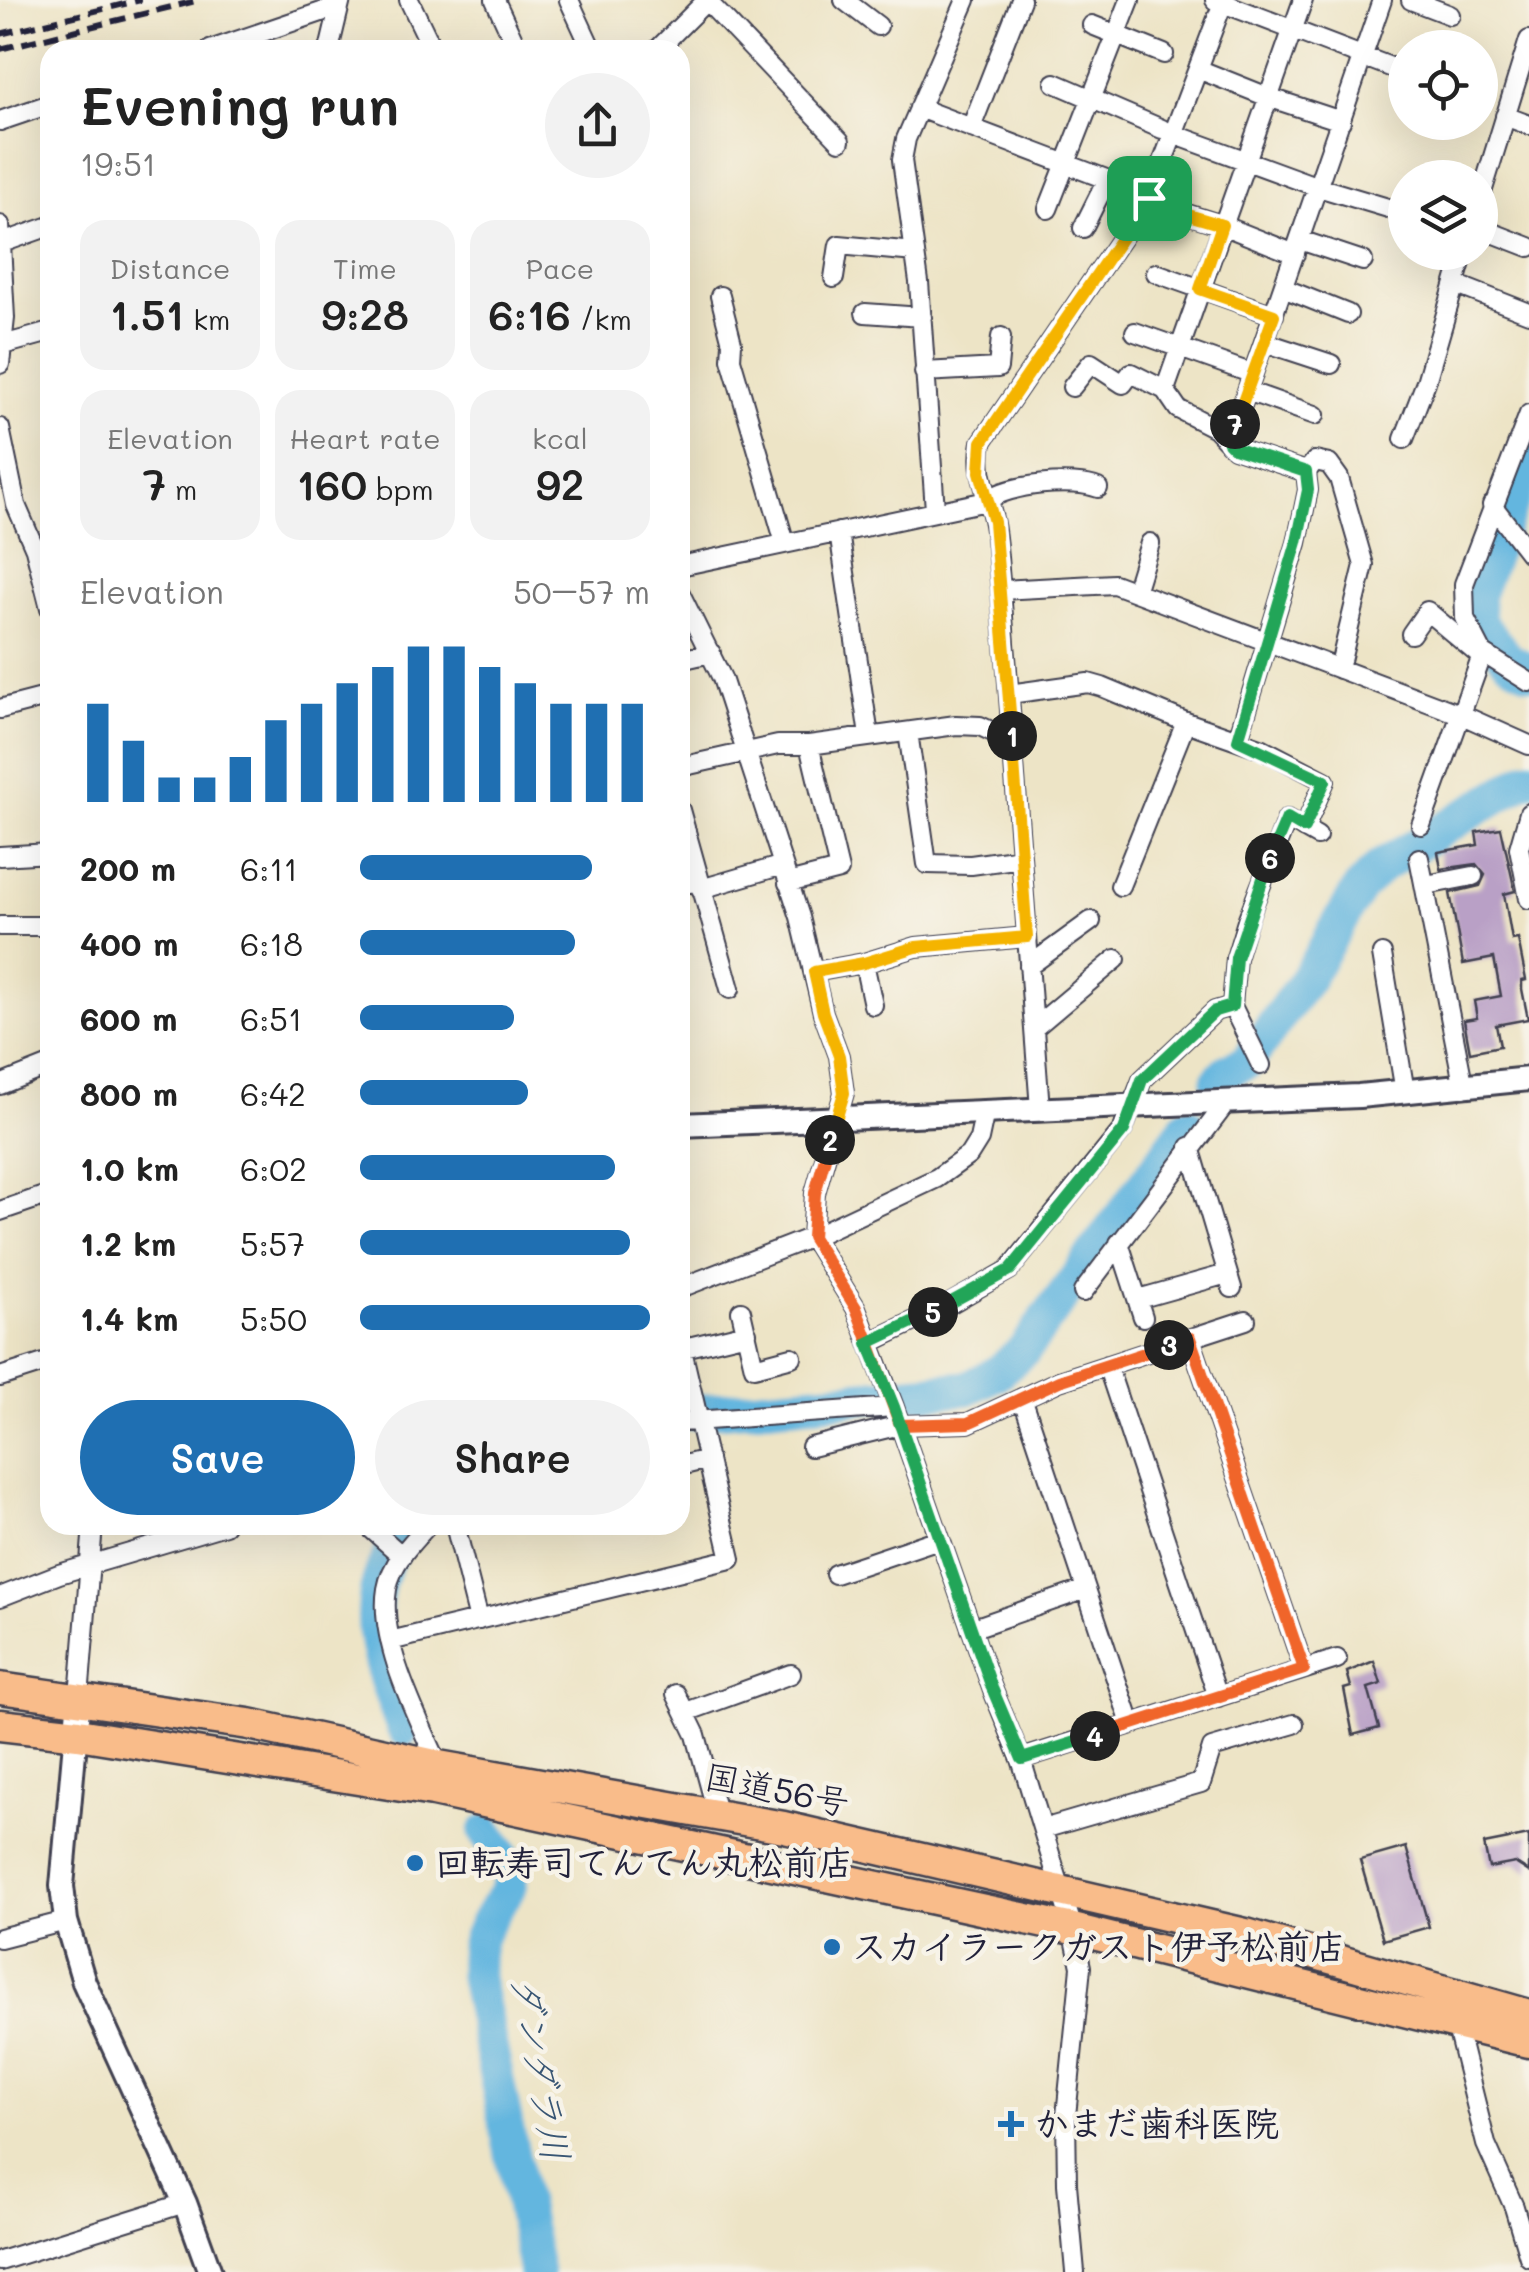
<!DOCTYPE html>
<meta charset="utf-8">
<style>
:root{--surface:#fff;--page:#f2f2f2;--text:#222;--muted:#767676;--accent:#1f6fb2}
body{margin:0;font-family:Mali,"Klee One",sans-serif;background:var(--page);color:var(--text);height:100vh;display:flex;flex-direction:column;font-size:38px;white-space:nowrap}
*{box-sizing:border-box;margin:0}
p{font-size:32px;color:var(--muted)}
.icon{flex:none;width:55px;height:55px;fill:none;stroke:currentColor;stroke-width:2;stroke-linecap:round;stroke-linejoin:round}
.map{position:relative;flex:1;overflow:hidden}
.details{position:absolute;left:40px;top:40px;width:650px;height:1495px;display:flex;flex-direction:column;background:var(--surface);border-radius:30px;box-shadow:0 10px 40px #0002}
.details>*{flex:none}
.tools{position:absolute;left:1388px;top:30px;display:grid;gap:20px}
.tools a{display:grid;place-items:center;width:110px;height:110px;border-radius:50%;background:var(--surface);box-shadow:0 10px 40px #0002;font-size:50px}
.pin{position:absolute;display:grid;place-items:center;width:85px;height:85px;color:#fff;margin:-42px;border-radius:20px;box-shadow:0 5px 15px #0006}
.km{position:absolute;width:50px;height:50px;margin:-25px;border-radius:50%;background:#222;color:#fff;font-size:28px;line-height:50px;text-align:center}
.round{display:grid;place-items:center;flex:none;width:105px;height:105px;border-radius:52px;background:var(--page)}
.head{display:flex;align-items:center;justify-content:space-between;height:170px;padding:0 40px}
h1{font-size:55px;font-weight:600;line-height:75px}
.metrics{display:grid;grid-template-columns:repeat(3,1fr);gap:15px;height:170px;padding:10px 40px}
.metrics div{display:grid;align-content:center;border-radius:25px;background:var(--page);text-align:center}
.metrics b{font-size:42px;font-weight:600}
.metrics small{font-size:28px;font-weight:400}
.metrics p{font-size:28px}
.chart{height:280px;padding:20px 40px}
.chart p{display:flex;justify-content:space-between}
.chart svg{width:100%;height:180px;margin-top:10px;stroke:var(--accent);stroke-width:6}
.action{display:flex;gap:20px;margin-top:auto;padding:20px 40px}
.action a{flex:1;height:115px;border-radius:60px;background:var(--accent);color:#fff;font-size:40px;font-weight:600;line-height:115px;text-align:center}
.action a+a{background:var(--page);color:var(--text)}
ul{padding:0 40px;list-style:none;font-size:32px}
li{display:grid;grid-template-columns:160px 120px 1fr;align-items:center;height:75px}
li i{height:25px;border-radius:12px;background:var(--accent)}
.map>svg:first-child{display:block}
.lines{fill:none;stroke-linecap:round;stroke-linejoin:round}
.river{stroke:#64b6df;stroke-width:35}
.building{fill:#b9a0c6}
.minor-casing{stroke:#403f50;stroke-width:22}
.tertiary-casing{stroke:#403f50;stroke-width:28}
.trunk-casing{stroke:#403f50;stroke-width:35}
.minor{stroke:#fff;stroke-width:18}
.tertiary{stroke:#fff;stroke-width:22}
.trunk{stroke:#f9bc8a;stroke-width:30}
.rail{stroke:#22223b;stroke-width:6;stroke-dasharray:15 8;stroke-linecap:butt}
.split-1-casing{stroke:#fff;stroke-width:20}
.split-2-casing{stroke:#fff;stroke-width:20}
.split-3-casing{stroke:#fff;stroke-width:20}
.split-4-casing{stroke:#fff;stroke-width:20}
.split-5-casing{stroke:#fff;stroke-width:20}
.split-6-casing{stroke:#fff;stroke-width:20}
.split-7-casing{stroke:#fff;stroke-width:20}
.split-8-casing{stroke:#fff;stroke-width:20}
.split-1{stroke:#f5b400;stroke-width:12}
.split-2{stroke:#f5b400;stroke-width:12}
.split-3{stroke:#f0652b;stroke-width:12}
.split-4{stroke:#f0652b;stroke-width:12}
.split-5{stroke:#22a559;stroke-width:12}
.split-6{stroke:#22a559;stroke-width:12}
.split-7{stroke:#22a559;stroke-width:12}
.split-8{stroke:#f5b400;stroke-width:12}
.poi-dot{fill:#1f6fb2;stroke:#f7f3e8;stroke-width:4}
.labels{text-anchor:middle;stroke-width:9;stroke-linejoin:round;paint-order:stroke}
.street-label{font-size:35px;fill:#22223b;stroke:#f7f3e8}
.poi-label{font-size:35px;font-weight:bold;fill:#22223b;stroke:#f7f3e8;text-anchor:start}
.water-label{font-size:38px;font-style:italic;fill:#395674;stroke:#f7f3e8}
</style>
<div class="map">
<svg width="1529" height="2272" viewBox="0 0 1529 2272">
<rect width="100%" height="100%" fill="#f7f3e8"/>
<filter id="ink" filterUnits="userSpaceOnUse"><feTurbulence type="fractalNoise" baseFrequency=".01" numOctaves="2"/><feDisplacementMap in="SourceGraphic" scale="20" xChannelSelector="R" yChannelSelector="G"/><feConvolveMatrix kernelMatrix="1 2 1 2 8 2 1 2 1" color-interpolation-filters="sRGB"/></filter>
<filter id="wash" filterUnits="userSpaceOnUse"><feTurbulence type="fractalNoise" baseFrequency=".0048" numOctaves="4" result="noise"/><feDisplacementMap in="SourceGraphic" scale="40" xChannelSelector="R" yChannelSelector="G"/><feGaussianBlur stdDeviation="2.25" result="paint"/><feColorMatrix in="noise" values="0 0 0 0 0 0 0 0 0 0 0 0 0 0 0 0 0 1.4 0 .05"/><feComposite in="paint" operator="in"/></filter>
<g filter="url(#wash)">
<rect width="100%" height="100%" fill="#ede4c6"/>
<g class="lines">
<path class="river" d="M1529 456 1476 597 1479 623 1508 659 1529 671
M1218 1081 1227 1071 1247 1062 1307 978 1359 889 1380 867 1529 777
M680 1413 968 1388 997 1373 1023 1351 1188 1124
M404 1729C376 1656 352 1591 411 1525
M486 1832C533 1895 500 1884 480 1937 475 1950 476 1964 476 1977L536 2272"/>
</g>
<g id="blocks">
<path class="building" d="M1501 828 1515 891 1504 894 1512 940 1518 939 1526 980 1522 981V989L1528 1019 1496 1025 1500 1046 1470 1052 1464 1020 1477 1018 1474 1001 1501 996 1494 958 1463 964 1450 893 1480 886 1485 875 1476 864 1441 869 1438 852 1478 845 1476 832Z
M1374 1661 1381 1684 1368 1688 1379 1728 1353 1735 1344 1689 1351 1687 1347 1672Z
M1529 1835V1872L1515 1863 1489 1868 1484 1844Z
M1406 1847 1429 1927 1383 1940 1360 1860Z"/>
</g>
</g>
<g filter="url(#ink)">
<use href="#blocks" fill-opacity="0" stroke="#403f50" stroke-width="2.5"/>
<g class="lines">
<defs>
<path id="minor" d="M409 0 433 50
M495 0 518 50
M569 0 592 50
M844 0 878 26
M1215 0 1393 68
M1411 0 1450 15
M707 1 840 141
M1092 25 1164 54
M210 50 339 6
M329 50 341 0
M657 50 707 0
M1198 69 1268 97 1341 121
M1055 83 1162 129
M919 108 1135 190 1165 207 1222 225 1295 254
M1505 116 1529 125
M0 121 50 104
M971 128 1021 0
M1173 134 1318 187 1398 211
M1480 199 1529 40
M1048 209 1130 0
M0 225 5 318 0 364
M1083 228 1107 180
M1480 228 1529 247
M1300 240 1363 261
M2 243 50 226
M1156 273 1274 315
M834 278 839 245 915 252
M1455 284 1529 313
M1283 288 1348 314
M720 296 732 343 731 359 785 543
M865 313 922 317
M1135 332 1253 374
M1264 342 1331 364
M3 345 50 332
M924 372 998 368 1001 337
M1072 387 1091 363 1123 384 1131 373 1165 390 1178 409 1215 428 1234 448 1306 472
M1165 390 1303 0
M1247 391 1315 415
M0 428 16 505 35 549 50 608
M1404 439 1426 382 1464 252
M1229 443 1382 0
M1492 505 1529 553
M935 510 919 282 902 160 906 139 966 0
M839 532 869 736
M680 566 987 501C1007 484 1075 478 1098 488
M1001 590 1114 584 1462 715 1529 745
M1135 592 1150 543
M680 593 722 678 800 917 823 1013 839 1056 844 1093 815 1193 812 1237 856 1308 894 1407 992 1688 1021 1759 1073 1929 1081 1967 1066 2116 1067 2184 1075 2272
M1411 634 1427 611 1478 654
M1483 653 1529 682
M680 660 711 653
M1009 694 1088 683 1102 687 1186 722 1263 749 1325 781 1304 829
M0 709 50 696
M908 732 927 864 971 865 1021 858
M1238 739 1297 543 1308 490 1306 472 1315 461 1329 464 1339 478 1364 565 1339 669
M680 767 778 745H809L956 725 980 726 1012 741
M680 810 730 989
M1529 813 1519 848 1529 899
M1421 825 1483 653 1465 618 1464 584 1529 414
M0 856 50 853
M1419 858 1464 1088
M788 883 839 870 809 745
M680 885 699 881
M1426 885 1473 876
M1120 886 1186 722
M701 889 783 865
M0 926H50
M1382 954 1405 1092
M864 963 873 1005
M1029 966 1091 921
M814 972 864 963 916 947 1027 937
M1232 1006 1261 1065
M1034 1028 1116 959
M0 1085 50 1065
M1040 1109 1001 590C998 566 998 542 993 519 987 491 976 471 982 442L1149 198 1224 0
M1190 1147 1232 1288
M0 1211 50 1194
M1119 1243 1143 1317
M680 1288 812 1237 937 1178 969 1155 979 1139 985 1111
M1083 1292 1227 1102
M1138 1299 1227 1274
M741 1311 754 1367 792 1357
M1190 1338 1304 1669
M869 1343 948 1305 1009 1270 1123 1129 1142 1080 1215 1011 1232 1006 1236 958 1248 918 1287 819 1317 836
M680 1349 747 1333
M1107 1365 1218 1697
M0 1377 50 1361
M1023 1400 1131 1724
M680 1422 894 1407
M811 1447 900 1425 968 1423 1059 1381 1246 1320
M680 1466 708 1459
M367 1525 402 1556
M428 1525C411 1543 391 1564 387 1589 378 1642 418 1718 439 1766L438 1771
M455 1525 479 1620
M835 1574 939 1539
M0 1597 59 1574 225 1525
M971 1629 1086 1589
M390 1641 731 1559 680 1341
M676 1694 696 1735 718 1816
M79 1697 93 1525
M686 1712 791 1674
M1021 1759 1337 1659
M1043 1829 1201 1783 1212 1748 1294 1724
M0 1938 66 1921
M1455 2020 1486 2144 1514 2207 1529 2257
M0 2261 185 2203"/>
<path id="tertiary" d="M680 1125 1359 1096 1529 1079
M79 1697 62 1886 66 1921 84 1982 185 2203 210 2272"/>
<path id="trunk" d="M0 1688 249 1724 439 1766 784 1827 1246 1934 1529 2015
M0 1725 78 1734 433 1791 1073 1929 1529 2042"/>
</defs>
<use href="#minor" class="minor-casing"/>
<use href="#tertiary" class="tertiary-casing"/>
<use href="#trunk" class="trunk-casing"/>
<use href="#minor" class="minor"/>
<use href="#tertiary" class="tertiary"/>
<use href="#trunk" class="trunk"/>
<path class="rail" d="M0 34 141 0
M0 49 200 0"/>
</g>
</g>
<g class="lines" filter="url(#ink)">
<defs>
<path id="split-1" d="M1012 736 994 522 980 472 982 442 1149 198"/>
<path id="split-2" d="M830 1140 844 1093 839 1056 823 1013 814 972 864 963 916 947 1027 937 1012 736"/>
<path id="split-3" d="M830 1140 815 1193 812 1237 856 1308 900 1425 968 1423 1059 1381 1169 1345"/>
<path id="split-4" d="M1095 1736 1304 1669 1190 1338 1169 1345"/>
<path id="split-5" d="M933 1312 868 1343 894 1407 992 1688 1022 1759 1095 1736"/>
<path id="split-6" d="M933 1312 1010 1270 1124 1130 1142 1080 1215 1011 1232 1006 1236 958 1270 858"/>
<path id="split-7" d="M1235 424 1229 443 1234 448 1306 472 1308 490 1297 542 1238 740 1325 781 1304 828 1287 818 1270 858"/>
<path id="split-8" d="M1149 198 1165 208 1222 225 1200 289 1274 315 1235 424"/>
</defs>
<use href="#split-1" class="split-1-casing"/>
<use href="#split-2" class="split-2-casing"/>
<use href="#split-3" class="split-3-casing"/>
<use href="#split-4" class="split-4-casing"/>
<use href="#split-5" class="split-5-casing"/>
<use href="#split-6" class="split-6-casing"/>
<use href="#split-7" class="split-7-casing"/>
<use href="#split-8" class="split-8-casing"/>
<use href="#split-1" class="split-1"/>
<use href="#split-2" class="split-2"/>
<use href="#split-3" class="split-3"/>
<use href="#split-4" class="split-4"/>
<use href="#split-5" class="split-5"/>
<use href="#split-6" class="split-6"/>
<use href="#split-7" class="split-7"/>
<use href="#split-8" class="split-8"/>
</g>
<g class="poi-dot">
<circle cx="415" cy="1863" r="10"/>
<circle cx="832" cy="1947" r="10"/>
<path d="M1006 2109h10v10h10v10h-10v10h-10v-10h-10v-10h10z"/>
</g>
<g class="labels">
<g class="street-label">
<text transform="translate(777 1790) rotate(11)" y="12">国道56号</text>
</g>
<g class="poi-label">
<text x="435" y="1875">回転寿司てんてん丸松前店</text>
<text x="852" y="1959">スカイラークガスト伊予松前店</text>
<text x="1034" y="2136">かまだ歯科医院</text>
</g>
<g class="water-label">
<text transform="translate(540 2068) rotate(80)" y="13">ダンダラ川</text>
</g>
</g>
</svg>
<div class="tools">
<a><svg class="icon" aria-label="locate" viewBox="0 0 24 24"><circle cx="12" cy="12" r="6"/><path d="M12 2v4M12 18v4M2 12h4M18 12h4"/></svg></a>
<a><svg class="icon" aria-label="layers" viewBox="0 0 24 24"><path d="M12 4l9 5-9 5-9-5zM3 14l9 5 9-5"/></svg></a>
</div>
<div class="pin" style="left:1149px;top:198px;background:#1e9e55"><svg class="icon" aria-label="arrive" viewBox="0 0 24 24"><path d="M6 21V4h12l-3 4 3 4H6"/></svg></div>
<b class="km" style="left:1012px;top:736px">1</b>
<b class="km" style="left:830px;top:1140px">2</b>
<b class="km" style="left:1169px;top:1345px">3</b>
<b class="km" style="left:1095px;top:1736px">4</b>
<b class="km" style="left:933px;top:1312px">5</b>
<b class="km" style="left:1270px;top:858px">6</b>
<b class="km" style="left:1235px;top:424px">7</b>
<section class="details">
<div class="head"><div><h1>Evening run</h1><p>19:51</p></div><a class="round"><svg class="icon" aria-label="share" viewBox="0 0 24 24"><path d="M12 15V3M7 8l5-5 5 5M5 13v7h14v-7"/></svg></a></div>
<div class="metrics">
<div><p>Distance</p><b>1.51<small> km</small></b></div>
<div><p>Time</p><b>9:28</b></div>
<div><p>Pace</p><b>6:16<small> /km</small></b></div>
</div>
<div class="metrics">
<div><p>Elevation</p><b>7<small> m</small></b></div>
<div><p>Heart rate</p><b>160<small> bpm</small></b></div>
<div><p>kcal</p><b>92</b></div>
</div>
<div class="chart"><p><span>Elevation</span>50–57 m</p>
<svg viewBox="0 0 160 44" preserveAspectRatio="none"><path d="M5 44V20M15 44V29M25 44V38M35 44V38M45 44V33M55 44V24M65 44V20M75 44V15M85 44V11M95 44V6M105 44V6M115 44V11M125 44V15M135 44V20M145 44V20M155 44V20"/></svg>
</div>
<ul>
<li><b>200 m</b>6:11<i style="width:80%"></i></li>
<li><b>400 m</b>6:18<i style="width:74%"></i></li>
<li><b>600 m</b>6:51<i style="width:53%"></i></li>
<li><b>800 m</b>6:42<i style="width:58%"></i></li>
<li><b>1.0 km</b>6:02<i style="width:88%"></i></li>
<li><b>1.2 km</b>5:57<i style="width:93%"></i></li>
<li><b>1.4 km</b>5:50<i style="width:100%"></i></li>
</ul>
<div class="action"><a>Save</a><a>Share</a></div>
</section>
</div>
